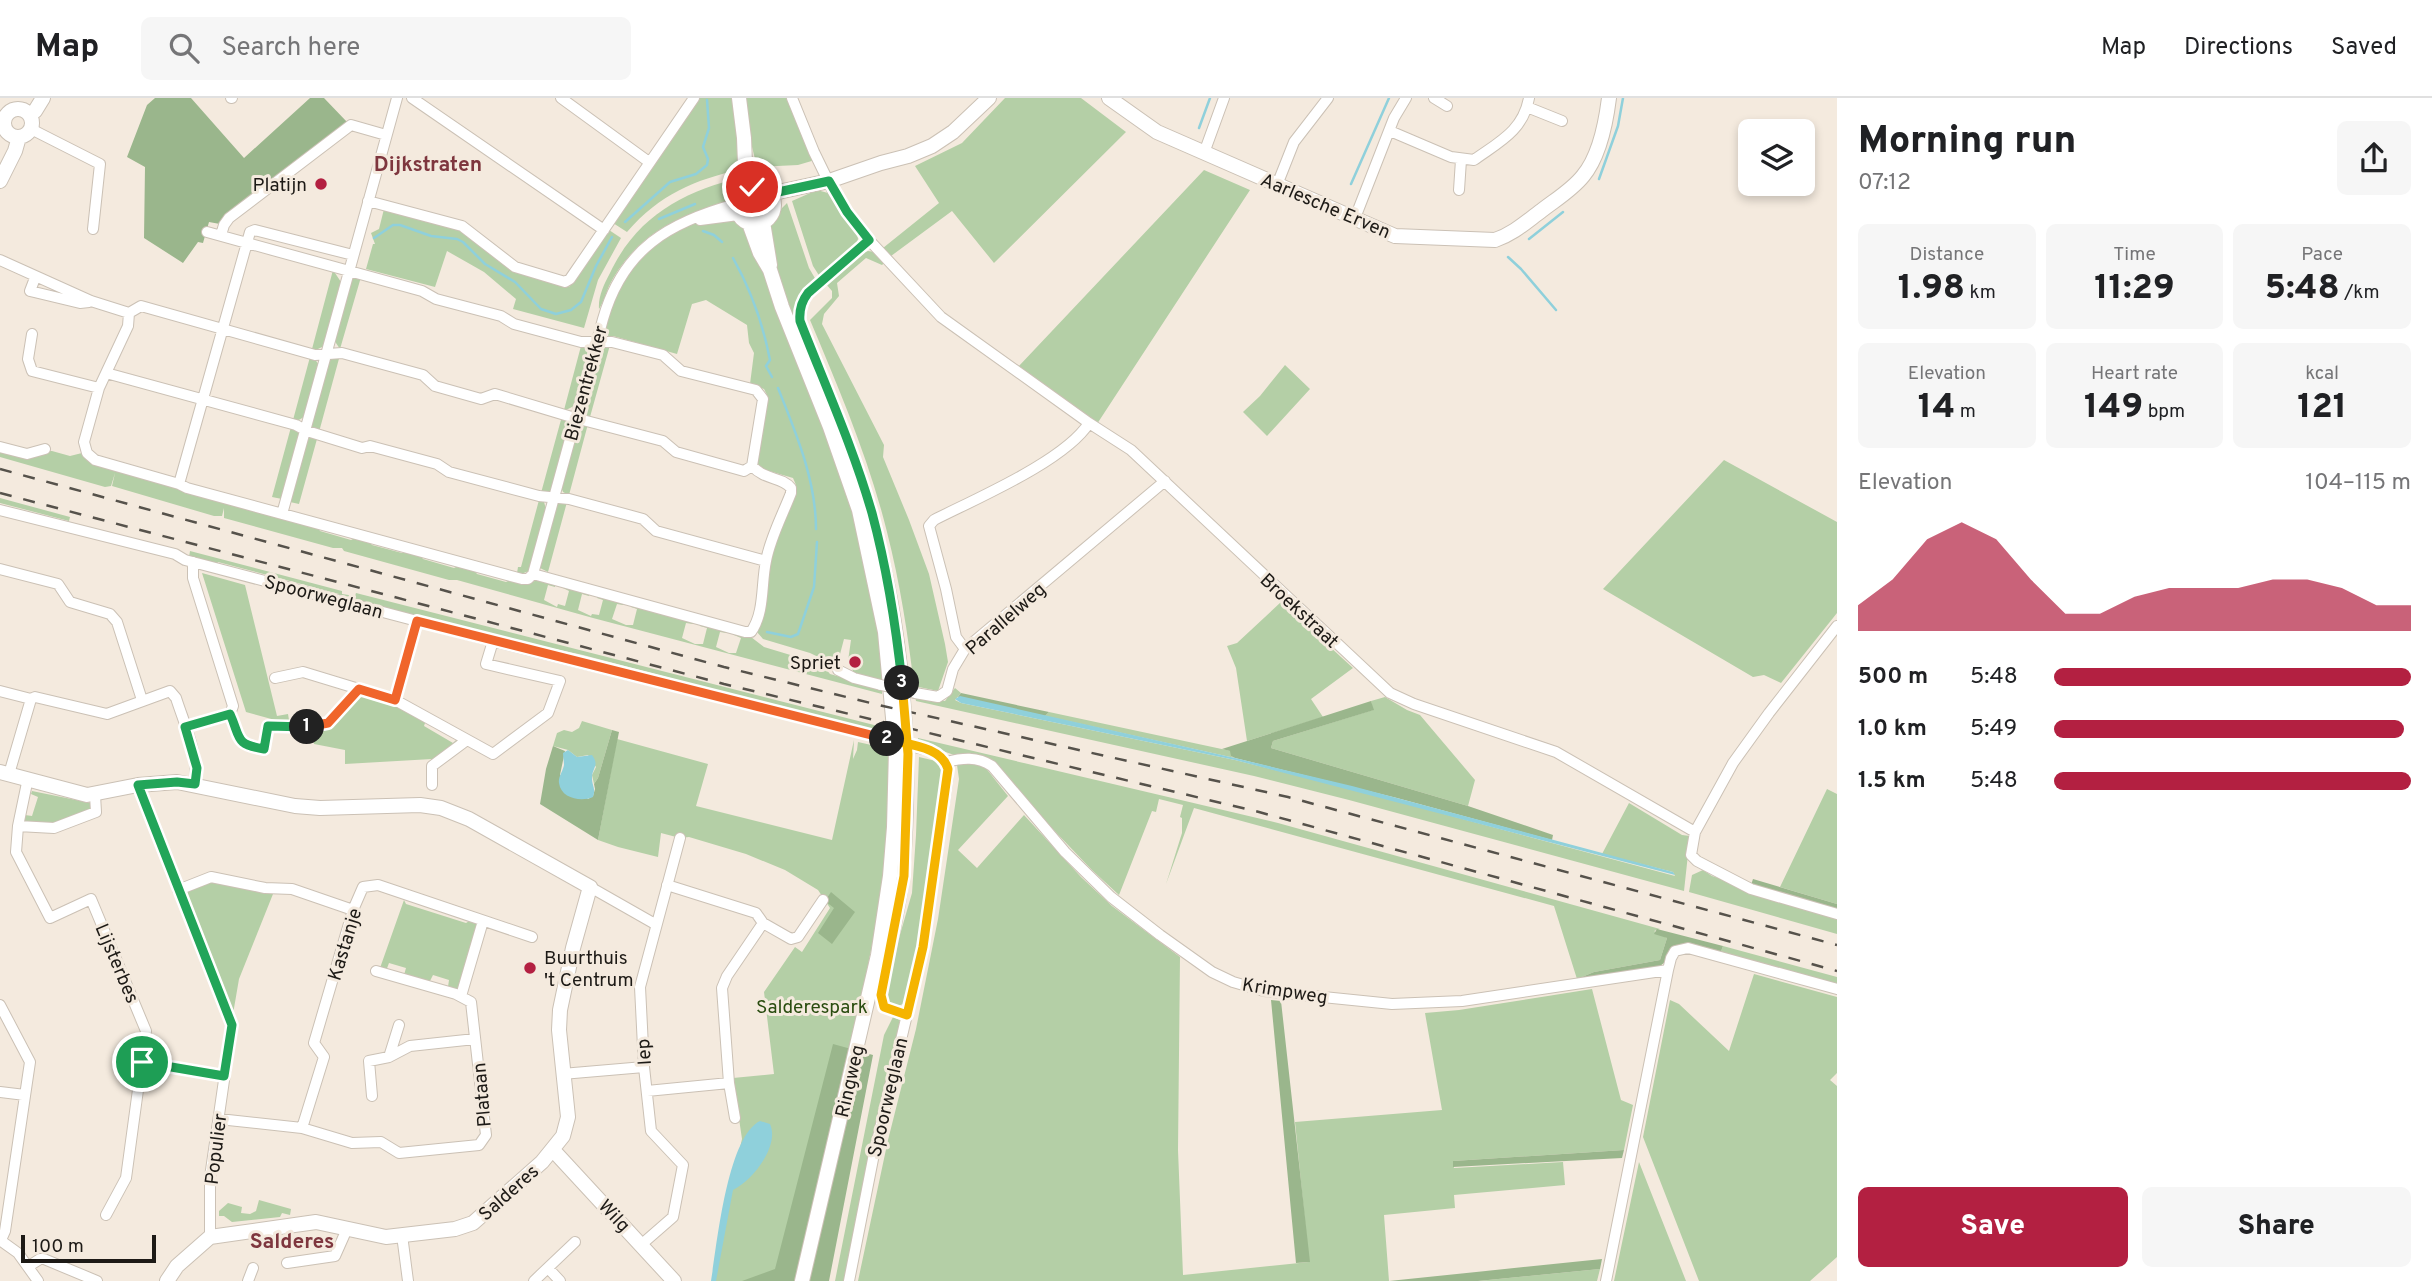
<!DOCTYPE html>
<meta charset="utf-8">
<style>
:root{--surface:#fff;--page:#f6f6f6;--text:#202124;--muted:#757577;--line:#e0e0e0;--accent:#b32041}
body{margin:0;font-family:Overpass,sans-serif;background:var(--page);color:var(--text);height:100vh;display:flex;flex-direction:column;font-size:26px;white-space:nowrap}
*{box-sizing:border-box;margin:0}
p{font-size:23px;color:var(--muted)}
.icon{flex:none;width:38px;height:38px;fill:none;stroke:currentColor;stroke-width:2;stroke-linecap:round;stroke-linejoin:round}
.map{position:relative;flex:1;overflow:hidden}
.sheet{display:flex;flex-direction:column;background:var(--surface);width:595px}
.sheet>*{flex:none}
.buttons{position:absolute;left:1738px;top:21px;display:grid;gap:14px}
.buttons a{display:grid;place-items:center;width:77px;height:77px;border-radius:10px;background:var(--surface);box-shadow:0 4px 10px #0003;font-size:35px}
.scale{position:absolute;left:21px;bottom:18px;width:135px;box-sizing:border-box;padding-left:7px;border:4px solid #1d1a16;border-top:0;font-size:19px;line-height:24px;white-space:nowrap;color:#1d1a16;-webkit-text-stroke:5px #f4eade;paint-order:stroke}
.pin{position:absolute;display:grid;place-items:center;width:60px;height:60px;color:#fff;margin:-30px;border:4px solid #fff;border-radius:50%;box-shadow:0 2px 7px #0007}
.km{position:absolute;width:35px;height:35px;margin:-18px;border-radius:50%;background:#222;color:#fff;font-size:19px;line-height:35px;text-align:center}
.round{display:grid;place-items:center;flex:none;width:74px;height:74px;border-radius:10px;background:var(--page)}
.headline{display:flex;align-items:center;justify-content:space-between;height:119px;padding:0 21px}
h1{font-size:38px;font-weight:800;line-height:52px}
.figures{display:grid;grid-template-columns:repeat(3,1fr);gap:10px;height:119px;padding:7px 21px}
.figures div{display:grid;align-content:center;border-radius:10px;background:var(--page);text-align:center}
.figures b{font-size:35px;font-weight:800}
.figures small{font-size:19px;font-weight:400}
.figures p{font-size:19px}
.chart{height:196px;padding:14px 21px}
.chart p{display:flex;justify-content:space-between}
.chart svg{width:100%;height:126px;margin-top:7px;fill:var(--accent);opacity:.7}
.action{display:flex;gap:14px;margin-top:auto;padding:14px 21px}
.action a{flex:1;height:80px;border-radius:10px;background:var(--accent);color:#fff;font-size:28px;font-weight:800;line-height:80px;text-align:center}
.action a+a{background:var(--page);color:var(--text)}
ul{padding:0 21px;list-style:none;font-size:23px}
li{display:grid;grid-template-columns:112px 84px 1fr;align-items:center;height:52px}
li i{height:18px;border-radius:9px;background:var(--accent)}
header{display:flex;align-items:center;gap:42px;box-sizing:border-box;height:98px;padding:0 35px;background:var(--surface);border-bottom:2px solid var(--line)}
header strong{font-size:33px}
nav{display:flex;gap:38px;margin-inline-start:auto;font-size:24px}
.search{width:490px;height:63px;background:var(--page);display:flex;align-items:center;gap:18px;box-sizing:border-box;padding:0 24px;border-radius:10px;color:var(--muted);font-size:26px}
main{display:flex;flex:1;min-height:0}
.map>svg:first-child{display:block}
.green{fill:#b4cfa6}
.forest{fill:#9ab68c}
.water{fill:#8fd0db}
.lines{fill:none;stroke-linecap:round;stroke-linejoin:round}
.stream{stroke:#8fd0db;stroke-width:2.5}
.street-casing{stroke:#cbc1b5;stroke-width:12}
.secondary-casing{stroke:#cbc1b5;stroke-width:16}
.street{stroke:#fff;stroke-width:10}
.secondary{stroke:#fff;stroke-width:14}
.rail{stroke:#56524b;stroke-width:2.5;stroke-dasharray:12 12;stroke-linecap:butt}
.street-bridge-casing{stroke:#cbc1b5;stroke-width:12;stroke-linecap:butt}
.street-bridge{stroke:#fff;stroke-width:10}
.split-1-casing{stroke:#fff;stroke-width:14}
.split-2-casing{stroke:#fff;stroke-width:14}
.split-3-casing{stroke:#fff;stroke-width:14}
.split-4-casing{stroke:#fff;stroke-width:14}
.split-1{stroke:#22a559;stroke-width:9}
.split-2{stroke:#f0652b;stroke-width:9}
.split-3{stroke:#f5b400;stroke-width:9}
.split-4{stroke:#22a559;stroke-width:9}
.poi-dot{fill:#b32041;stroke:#f4eade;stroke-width:2.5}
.labels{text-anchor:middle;stroke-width:6;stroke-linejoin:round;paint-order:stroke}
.poi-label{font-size:19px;fill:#1d1a16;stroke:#f4eade;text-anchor:end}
.street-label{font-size:19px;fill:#1d1a16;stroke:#f4eade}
.park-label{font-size:19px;fill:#294c0f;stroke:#f4eade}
.neighbourhood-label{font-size:21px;font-weight:bold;fill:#7e363e;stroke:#f4eade}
</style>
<header>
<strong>Map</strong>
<div class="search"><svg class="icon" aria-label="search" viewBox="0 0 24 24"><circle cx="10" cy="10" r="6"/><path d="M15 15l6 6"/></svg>Search here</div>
<nav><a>Map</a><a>Directions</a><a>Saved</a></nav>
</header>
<main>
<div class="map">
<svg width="1837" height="1183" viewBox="0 0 1837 1183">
<rect width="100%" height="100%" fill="#f4eade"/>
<path class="green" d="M700 0H734L742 71C694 82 660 96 627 134L613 125Z
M744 0H788L815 62 798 67 757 69 748 33Z
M1005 0H1081L1126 34 994 165 952 113 891 158 883 150 939 105 915 68 962 45Z
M1204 72 1250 92 1097 326 1018 269Z
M743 79C735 113 690 114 664 129 640 143 621 164 609 188 606 196 602 207 599 211 598 199 604 186 610 175 637 118 684 93 743 79Z
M817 92 828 95 856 131 858 141 856 147 820 179 813 168 792 103Z
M744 107a11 11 0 1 1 22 0a11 11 0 1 1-22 0Z
M787 105 809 170 816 182 795 229 778 179 770 127 778 114Z
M384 111 462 133 522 176 569 189 609 132 621 140 598 182 584 230 513 211 516 201 484 174 447 153 435 189 366 171 373 146H375L371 135 379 131Z
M735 122 748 131 835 359 864 450 886 583 854 575 848 563 851 542 844 541 839 560 835 567 810 555 763 541 757 534 769 464 796 387 793 380 769 373 765 375 756 363 767 297 764 291 750 286 754 255 749 245 747 227 706 202 692 206 677 256 613 238 611 240 604 234C616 190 635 155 677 133 686 129 693 125 702 123 713 122 724 122 735 122Z
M868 153 875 154 885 164 882 167 866 160 837 185 839 198 824 216 822 226 884 347 883 359 909 422 929 476 945 546 948 564 938 593 914 588C908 536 900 485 887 434 869 361 839 291 810 222L832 200V193L826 186 860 156Z
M333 172 341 184 324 248 316 252 312 251Z
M356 179H361L340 251 334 242 351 182Z
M610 247 590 319 585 316 583 309 600 248Z
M581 248 585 250 588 256 574 308 566 312H564Z
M337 257H340L319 334 311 329 329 262Z
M310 259 314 260 319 267 304 319 297 323 293 322Z
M1285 267 1310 291 1267 338 1243 314 1260 298Z
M562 318 568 323 569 328 551 393 541 395Z
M582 325 588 326 569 397 563 394 561 389 578 328Z
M291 329 295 330 300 338 282 401 272 399Z
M312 339 317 341 299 406 290 404 307 341Z
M0 352 52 353 70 358 82 355 318 429 320 433 351 442 355 440 369 443 372 447 402 455 406 454 421 458 423 461 454 470 458 468 474 472 477 476 506 484 510 482 528 486 537 482 555 486V489L548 487 544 502 557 509 558 506 565 508 569 493 563 490V488L590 495 589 498 582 496 578 512 591 518 592 516 599 517 603 502 597 500 598 497 624 505 623 507 617 506 612 521 626 527H633L637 511 631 509 632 507 693 523V526L686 525 682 540 695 546H703L707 530 700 528 701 526 727 533V535L720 534 716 549 729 555H736L741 540 734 537 735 535 751 539 764 549 807 562 825 570 830 576 882 591V596L593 520 457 482H449L344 453 342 450H333L224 420V410L222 418H214L112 388 115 375 111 388 105 389 0 359Z
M1724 362 1837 424V515L1781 585 1764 577 1753 579 1603 491Z
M0 400 70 419 69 423 0 405Z
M539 402 544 404 546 411 529 473 521 476 517 475 518 469H521Z
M560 404H567L548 474 540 470 557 406Z
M190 453 342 493V496L355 498 356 495 878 628 875 634 583 557 480 535 339 498V496L218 464 217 466 189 459Z
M202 475 245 487 277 618 288 616 289 622H275L246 614Z
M1281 504 1353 570 1311 601 1323 619 1247 643 1236 570 1227 548 1237 545Z
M955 590 961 595 955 602 961 605 1235 662 1351 691 1675 778 1673 774 1602 756 1629 705 1682 737 1690 738 1684 793 1349 702 1254 678 916 603 915 598 945 603Z
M363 595 394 603 426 622 424 628 453 645 458 640 460 641 434 663 432 661 345 666V652L314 646 313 631 335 622Z
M1385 599 1407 612 1420 617 1475 682 1468 708 1271 650 1273 643 1373 612 1371 603Z
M1049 614 1231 653V658L1235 660 1045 618Z
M582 623 612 632 598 680 594 686 592 677 596 669 588 657 577 659 568 652 553 648 557 635 564 632 572 634 579 630Z
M918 640 1278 725 1660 831 1654 833 1667 840 1660 862 1594 874 1577 881 1554 808 1194 710 1166 786 1182 735V720L1180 719 1183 707 1159 701 1156 714 1152 713 1119 797 1092 772 1023 700 971 657H954L918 644Z
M617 641 708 666 696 708 832 742 854 642 853 661 857 652 858 644 889 651C887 706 888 761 878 815 856 939 822 1061 792 1183H715L730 1092 742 1041 733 980 774 976 764 894 795 849 802 854 830 810 818 792 785 772 746 756 689 739 680 740 661 735 658 759 618 749 598 742Z
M919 659 940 664 944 672 921 832 905 905 896 909 889 906 887 899 897 847 912 795 916 737Z
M969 664 985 669 1008 698 958 752 977 770 1024 717 1081 779 1112 808 1180 859 1178 1052 1183 1177 1309 1164 1295 1024 1442 1012 1425 915 1459 912 1592 891 1621 1002 1633 1007 1624 1052 1453 1063 1454 1070 1563 1064 1565 1087 1454 1097 1455 1110 1384 1117 1389 1183H858L888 1042 916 931 938 821 959 681 957 667Z
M1827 691 1837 696V806L1780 789Z
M32 693 91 705V711L51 727 24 726 25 717 32 718 38 699 31 696Z
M1703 772 1712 778 1837 818V836L1689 794 1692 777Z
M212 784 273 796 239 881 233 916 188 805 187 791Z
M404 802 406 806 466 825 471 822 479 828 461 888 456 891 448 889 449 882 433 877 429 885 404 877 406 870 389 865 386 873 380 870Z
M1723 848 1837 879V887L1720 856Z
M1754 876 1837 899V975L1830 982 1837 988V1159L1810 1183H1699L1643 1039 1670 902 1679 906 1729 953Z
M893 919 900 922 846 1183H835L884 937Z
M1639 1064 1686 1183H1614Z
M259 1102 291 1111 290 1117 282 1115 280 1119 232 1124 224 1118H219V1113L228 1105 242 1109 241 1115 250 1116 256 1113Z
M1600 1171 1597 1183H1478Z"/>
<path class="forest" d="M155 0H191L244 60 310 0H324L347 24 221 122 220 126 209 124 203 145 198 144 183 165 144 140 145 69 127 59 147 7Z
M961 595 1049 614 1045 618 958 599Z
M1371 603 1374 612 1273 643 1271 650 1468 708 1553 737 1552 742 1397 700 1235 660 1231 658 1230 653 1222 651Z
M612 632 619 634 598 742 540 706 546 671 553 648 565 653 560 677 588 701 593 698 595 691 594 686 598 680Z
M1753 781 1837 806V813L1751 787Z
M831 794 855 814 832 846 818 835 834 810 825 803Z
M1657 831 1723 848 1720 856 1687 847 1660 868 1577 881 1594 874 1660 862 1667 840 1654 836Z
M1271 902 1281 903 1310 1164 1296 1165Z
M833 946 873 957 829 1183H742L775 1171Z
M1624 1052 1622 1060 1453 1069V1063Z
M1602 1161 1600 1171 1478 1183H1389Z"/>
<path class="water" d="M960 598 1235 660 1352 688 1673 774 1675 777 1235 662 961 605 955 601Z
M568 652 577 659 592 657C600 668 592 669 592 680 592 688 596 690 593 699 582 704 561 701 559 685 558 679 563 673 564 667 564 663 563 659 563 655Z
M760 1023 770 1026C780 1048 752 1083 733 1092L716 1183H711C717 1147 727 1039 760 1023Z"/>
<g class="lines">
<path class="stream" d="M1199 30 1210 0
M1599 81 1618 28 1623 0
M1351 86 1389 0
M659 121 695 106
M625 124 670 84 696 76 707 67 708 61 703 49 709 30 707 2
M703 133 714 137 722 144
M374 140 393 127H400L431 138 457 141 463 144 485 166 515 184 541 211 556 216 571 212 581 204 596 168 612 139
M1529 141 1563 114
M1508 159 1521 171 1556 212
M733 160C751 192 763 226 770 262L766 268 772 279
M778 290C796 335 816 382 816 431
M767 534 791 539 798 536 814 489 817 444"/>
<defs>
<path id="street" d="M231 0H232
M412 0 604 132
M561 0 649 64
M792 0 814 54 833 93 847 114 869 142 941 219 1089 325 1131 352 1390 595 1414 606 1556 654 1695 734
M1434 0 1447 8
M1527 9 1562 23
M31 31 100 66 93 131
M1390 33 1451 59 1474 62C1499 44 1523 33 1529 0
M1204 55 1224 0
M1277 87 1294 44 1328 0
M1459 92 1461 62
M368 103 462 128 515 169 565 184 570 181 694 0
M1355 120 1394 20 1406 0
M700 122 738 117
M207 134 422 193 436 201 501 218 514 226 581 244H612L663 257 681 273 756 292 763 301 752 368
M221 137 224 127 229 120 351 27 386 37
M869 142 808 195C801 204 799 212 800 223 824 286 852 348 871 413 905 528 915 657 904 777 900 817 889 857 881 897L884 909 907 917
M0 162 91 203 129 215
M35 180 30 193 80 205 89 204
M141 208 315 257 342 255 423 277 435 288 481 301 495 296 575 320 663 343 676 354 744 373 752 368C766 383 781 378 791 390V395C783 416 770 440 766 463 761 486 765 514 751 534H745L533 476 528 481H522L187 390 179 386 95 362 87 355 84 344 99 290 128 228 129 215Z
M32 236 28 261 32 273 99 290
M106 275 296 327 307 333 362 350 370 348 437 366 449 374 539 398 569 401 643 421 656 433 766 463
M0 349 27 356 45 351
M179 386 250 134 255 132 353 157
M0 412 175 456 185 462 493 543 885 640
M282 416 397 0
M0 471 58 486 70 504 110 516 117 524 142 602
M533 476 603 221C623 151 669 124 736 106
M1837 528 1769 615 1733 665 1695 734 1691 757 1697 763 1751 791 1837 816
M965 551 956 539 946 491 929 428 934 422C975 401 1065 363 1089 325
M838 572 854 580 881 587
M275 580 303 574 395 602 493 656 548 615 560 583 486 566 493 543
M0 593 31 601 9 676
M915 595 938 599 947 593 953 571 965 551 1165 383
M31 601 35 599 107 616 170 593 176 600C185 628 199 657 195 686
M395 602 417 523
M230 616C241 640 234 646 264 651L268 628 312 629 328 625 359 591
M185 629 230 616 233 608 193 480V464
M946 664C962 660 977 658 992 668L1065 754 1111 799 1160 837 1212 874 1233 884 1264 893 1392 906 1462 903 1668 872
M28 680 18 728 16 754 50 820 91 801 146 933 126 1080 106 1117
M138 687 232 927 210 1079V1139
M432 687V668L467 642
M18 728 54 730 96 714 95 697
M667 787 756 815 763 825 727 878 722 890 729 985 735 1020
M590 789 655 826
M178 792 211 779 265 790 292 791 353 812
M763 825 791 841 798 839 823 802
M461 898 483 823
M0 907 30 964 5 1133 1 1142
M389 959 399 927
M142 964 224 978
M562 976 644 969
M647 993 729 985
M0 994 25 997
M372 998 369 963 389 959 410 948 475 941
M219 1021 302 1030 352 1045 381 1044 399 1055 479 1047 486 1037 471 904 456 896 376 873
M302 1030 324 959 314 945 353 812 363 789 378 787 532 839
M402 1137 408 1183
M0 1142 18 1155 38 1183
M642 1146 673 1119 683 1067 651 1033 644 969 640 889 680 740
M287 1165 335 1158 347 1131
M29 1168 40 1161H44L97 1183
M548 1170 560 1183
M248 1183 253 1170
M534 1183 575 1144
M849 1183 874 1056 923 849 948 678C947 658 936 654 919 650
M1606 1183 1668 872 1671 860 1675 853 1688 850 1837 891"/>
<path id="secondary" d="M739 0 744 40 746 91
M1109 0 1157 34 1395 138 1495 142C1513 136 1526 124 1541 113 1555 102 1572 92 1583 78 1599 59 1606 24 1609 0
M4 25a14 14 0 1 1 28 0a14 14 0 1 1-28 0Z
M30 16 35 13 43 0
M0 83 15 53 19 39
M736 107a19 19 0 1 1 38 0a19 19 0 1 1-38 0Z
M769 96 829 83 881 65 908 58 932 48 953 34 989 0
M763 124 770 167
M749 125 760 155 770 172 782 209 830 329 859 412 885 534 896 652 894 729 890 778 878 857 802 1183
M0 674 87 697 138 687 177 684 295 708 320 710 420 707 441 710 469 721 590 789 573 850 560 912 559 932 568 1019 563 1038 542 1064 473 1125 455 1131 386 1139 316 1124 210 1139 177 1168 167 1183
M553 1052 674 1183"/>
</defs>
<use href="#street" class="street-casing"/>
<use href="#secondary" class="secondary-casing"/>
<use href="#street" class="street"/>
<use href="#secondary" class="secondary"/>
<path class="rail" d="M0 371 724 569 883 608 1288 699 1837 847
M0 395 724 586 1259 714 1837 873"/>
<defs>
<path id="street-bridge" d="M881 587 915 595
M885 640 919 650"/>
</defs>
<use href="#street-bridge" class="street-bridge-casing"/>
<use href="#street-bridge" class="street-bridge"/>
</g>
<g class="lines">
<defs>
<path id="split-1" d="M142 964 224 978 232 927 138 687 177 684 195 686 197 670 185 629 230 616C241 640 234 646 264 651L268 628 307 629"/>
<path id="split-2" d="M307 629 328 625 359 591 395 602 417 523 887 641"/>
<path id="split-3" d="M887 641C908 647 941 648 948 671L923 849 907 917 884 909 881 897 904 778 908 656 902 585"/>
<path id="split-4" d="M752 89 763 91 769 96 829 83 847 114 869 142 808 195C801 204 799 212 800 223 825 287 853 349 872 415 887 471 896 528 902 585"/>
</defs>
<use href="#split-1" class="split-1-casing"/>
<use href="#split-2" class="split-2-casing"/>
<use href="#split-3" class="split-3-casing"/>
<use href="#split-4" class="split-4-casing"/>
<use href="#split-1" class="split-1"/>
<use href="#split-2" class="split-2"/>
<use href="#split-3" class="split-3"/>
<use href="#split-4" class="split-4"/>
</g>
<g class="poi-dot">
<circle cx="321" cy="86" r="7"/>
<circle cx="855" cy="564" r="7"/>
<circle cx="530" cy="870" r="7"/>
</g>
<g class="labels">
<g class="poi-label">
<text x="307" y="93">Platijn</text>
<text x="841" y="571">Spriet</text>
<text x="544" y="866" text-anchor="start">Buurthuis<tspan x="544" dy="22">'t Centrum</tspan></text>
</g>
<g class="street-label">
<text transform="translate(1326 107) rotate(23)" y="7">Aarlesche Erven</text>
<text transform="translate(585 285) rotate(-75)" y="7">Biezentrekker</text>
<text transform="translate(324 498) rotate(15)" y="7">Spoorweglaan</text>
<text transform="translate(1300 512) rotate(43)" y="7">Broekstraat</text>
<text transform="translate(1005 520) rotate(-41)" y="7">Parallelweg</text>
<text transform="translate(344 846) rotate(-73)" y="7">Kastanje</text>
<text transform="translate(118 865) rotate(67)" y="7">Lijsterbes</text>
<text transform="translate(1285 892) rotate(9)" y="7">Krimpweg</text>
<text transform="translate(643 954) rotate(-94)" y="7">Iep</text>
<text transform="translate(849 983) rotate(-77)" y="7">Ringweg</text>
<text transform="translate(481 997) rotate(-95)" y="7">Plataan</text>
<text transform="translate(887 999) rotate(-77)" y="7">Spoorweglaan</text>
<text transform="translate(215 1051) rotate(-83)" y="7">Populier</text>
<text transform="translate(508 1094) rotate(-42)" y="7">Salderes</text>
<text transform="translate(615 1117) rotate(47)" y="7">Wilg</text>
</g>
<g class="park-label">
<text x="812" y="915">Salderespark</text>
</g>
<g class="neighbourhood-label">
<text x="428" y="73">Dijkstraten</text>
<text x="292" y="1150">Salderes</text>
</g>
</g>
</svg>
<div class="buttons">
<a><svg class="icon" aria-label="layers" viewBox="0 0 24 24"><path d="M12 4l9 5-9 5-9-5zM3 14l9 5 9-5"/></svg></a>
</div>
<div class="scale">100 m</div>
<div class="pin" style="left:142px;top:964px;background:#1e9e55"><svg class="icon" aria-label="arrive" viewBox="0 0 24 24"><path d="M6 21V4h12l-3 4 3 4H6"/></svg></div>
<div class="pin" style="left:752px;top:89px;background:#d93025"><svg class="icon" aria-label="check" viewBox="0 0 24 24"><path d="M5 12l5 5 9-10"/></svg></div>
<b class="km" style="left:307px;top:629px">1</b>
<b class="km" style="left:887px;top:641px">2</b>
<b class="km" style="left:902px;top:585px">3</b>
</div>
<section class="sheet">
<div class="headline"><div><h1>Morning run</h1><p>07:12</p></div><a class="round"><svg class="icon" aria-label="share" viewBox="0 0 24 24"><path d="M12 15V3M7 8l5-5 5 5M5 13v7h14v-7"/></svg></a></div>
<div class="figures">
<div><p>Distance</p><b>1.98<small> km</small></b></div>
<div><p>Time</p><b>11:29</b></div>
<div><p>Pace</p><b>5:48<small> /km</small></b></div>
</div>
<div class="figures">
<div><p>Elevation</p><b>14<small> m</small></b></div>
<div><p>Heart rate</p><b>149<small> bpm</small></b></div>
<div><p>kcal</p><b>121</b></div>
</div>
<div class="chart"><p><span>Elevation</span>104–115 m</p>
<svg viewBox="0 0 160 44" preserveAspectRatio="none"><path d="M0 44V35L10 26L20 12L30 6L40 12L50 26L60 38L70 38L80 32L90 29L100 29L110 29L120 26L130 26L140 29L150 35L160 35V44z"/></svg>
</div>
<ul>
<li><b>500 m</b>5:48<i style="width:100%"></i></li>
<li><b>1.0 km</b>5:49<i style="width:98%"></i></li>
<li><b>1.5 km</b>5:48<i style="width:100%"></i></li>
</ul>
<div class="action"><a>Save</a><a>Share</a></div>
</section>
</main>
